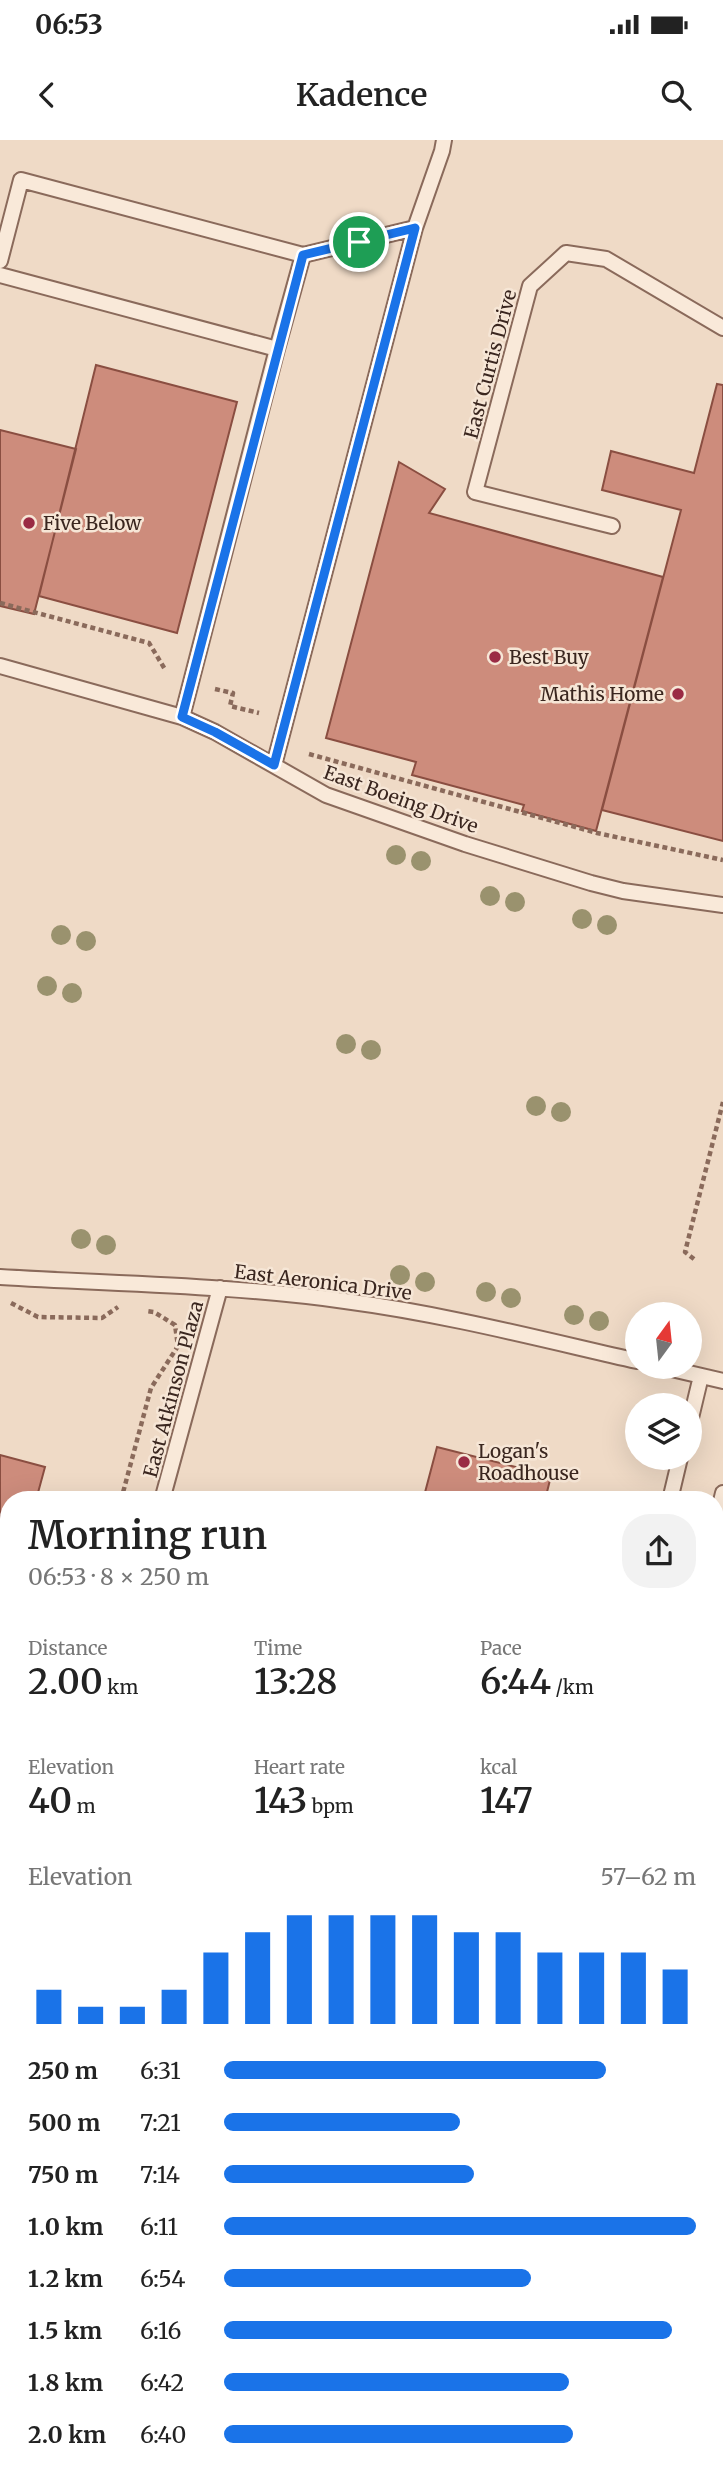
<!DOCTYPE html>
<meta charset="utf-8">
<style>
:root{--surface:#fff;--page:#f2f2f2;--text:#222;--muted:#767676;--accent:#1a73e8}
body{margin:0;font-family:Merriweather,serif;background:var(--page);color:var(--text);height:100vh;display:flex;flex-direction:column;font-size:26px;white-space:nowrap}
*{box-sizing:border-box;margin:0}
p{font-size:23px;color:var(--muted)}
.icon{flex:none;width:38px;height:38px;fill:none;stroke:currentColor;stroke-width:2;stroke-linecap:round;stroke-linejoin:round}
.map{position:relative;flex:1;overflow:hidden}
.details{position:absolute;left:0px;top:1351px;width:724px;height:989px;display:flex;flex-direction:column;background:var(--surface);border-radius:28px 28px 0 0;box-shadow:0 7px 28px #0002}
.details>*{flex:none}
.needle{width:46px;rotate:15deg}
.tools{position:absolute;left:625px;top:1162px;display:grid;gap:14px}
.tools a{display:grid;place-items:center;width:77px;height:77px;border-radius:50%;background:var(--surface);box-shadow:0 7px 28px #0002;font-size:35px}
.pin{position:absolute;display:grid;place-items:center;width:60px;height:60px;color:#fff;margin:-30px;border:4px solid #fff;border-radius:50%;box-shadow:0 2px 7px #0007}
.round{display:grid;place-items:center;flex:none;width:74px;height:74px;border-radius:28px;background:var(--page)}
.summary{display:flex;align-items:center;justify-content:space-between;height:119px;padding:0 28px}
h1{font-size:38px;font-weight:600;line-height:52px}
.stats{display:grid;grid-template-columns:repeat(3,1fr);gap:10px;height:119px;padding:7px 28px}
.stats div{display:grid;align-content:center}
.stats b{font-size:35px;font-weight:600}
.stats small{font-size:19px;font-weight:400}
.stats p{font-size:19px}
.chart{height:196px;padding:14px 28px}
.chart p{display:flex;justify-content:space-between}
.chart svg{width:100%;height:126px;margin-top:7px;stroke:var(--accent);stroke-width:6}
ul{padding:0 28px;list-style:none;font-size:23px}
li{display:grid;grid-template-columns:112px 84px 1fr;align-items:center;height:52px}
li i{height:18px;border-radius:9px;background:var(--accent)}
.status{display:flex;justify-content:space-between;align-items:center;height:49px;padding:0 35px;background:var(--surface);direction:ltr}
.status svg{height:19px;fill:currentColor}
header{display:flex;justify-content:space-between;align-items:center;height:91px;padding:0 28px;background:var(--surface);font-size:32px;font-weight:600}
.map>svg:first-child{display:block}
.building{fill:#cd8c7c;stroke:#8a4e41;stroke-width:2}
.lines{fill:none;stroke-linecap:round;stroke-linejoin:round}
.lane-casing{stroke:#8a6a5b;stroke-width:18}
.secondary-casing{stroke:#6c4b3e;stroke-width:42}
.primary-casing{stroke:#583a2f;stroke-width:42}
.highway-casing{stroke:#583a2f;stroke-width:42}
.path{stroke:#8a6a5b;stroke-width:4.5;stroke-dasharray:5 3.5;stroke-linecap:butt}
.lane{stroke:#f9e9d9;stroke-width:14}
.secondary{stroke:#f9e9d9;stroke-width:38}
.primary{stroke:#f1c59e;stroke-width:38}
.highway{stroke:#dd8557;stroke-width:38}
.tree{fill:#9a926e}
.route-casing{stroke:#fff;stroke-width:14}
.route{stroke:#1a73e8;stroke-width:9}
.poi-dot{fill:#9a2b44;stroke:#f6e6d6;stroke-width:2.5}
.labels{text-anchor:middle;stroke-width:5;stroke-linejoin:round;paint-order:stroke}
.street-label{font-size:19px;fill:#3a261f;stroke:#f6e6d6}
.poi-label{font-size:19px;fill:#3a261f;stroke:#f6e6d6;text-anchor:start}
</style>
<div class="status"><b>06:53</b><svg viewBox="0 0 49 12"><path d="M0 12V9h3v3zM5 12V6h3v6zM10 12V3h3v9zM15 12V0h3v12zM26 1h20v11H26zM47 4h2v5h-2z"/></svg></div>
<header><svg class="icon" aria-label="back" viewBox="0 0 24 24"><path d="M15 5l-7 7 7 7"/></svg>Kadence<svg class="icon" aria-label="search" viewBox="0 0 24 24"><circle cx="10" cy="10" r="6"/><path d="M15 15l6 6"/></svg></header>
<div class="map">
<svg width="723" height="2339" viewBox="0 0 723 2339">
<rect width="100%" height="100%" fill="#efdac6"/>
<path class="building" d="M96 225 237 262 177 493 39 456Z
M717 244 723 245V701L602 670 681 370 602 350 611 311 694 333Z
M0 290 76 309 34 474 0 466Z
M399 322 445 349 429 373 663 437 596 691 522 671 524 665 412 635 416 622 326 598Z
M437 1307 551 1336 545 1360H423Z
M0 1315 45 1327 36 1360H9V1385L0 1383Z"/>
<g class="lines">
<defs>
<path id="lane" d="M0 121 21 40 303 115 415 88
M0 135 277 209 182 577
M277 209 303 115
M612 386 475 352 530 146 566 113 606 119 723 188
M0 526 182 577 215 592 326 655 465 704 591 743 623 751 723 765
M274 625 415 88 442 11 444 0
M0 1137C115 1144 231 1145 345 1161 444 1174 540 1199 637 1221
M663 1227 723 1241
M690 1282 701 1236
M162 1360 220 1148
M670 1360 680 1318
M716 1382 723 1353"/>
<path id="secondary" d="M375 2339 377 2331
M480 2339 483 2331"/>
<path id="primary" d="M0 1548 9 1550
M0 1616 9 1618
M716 1771 723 1772"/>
<path id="highway" d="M0 1914H9
M716 2004 723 2006
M0 2094 9 2097
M0 2178 9 2180
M716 2269 723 2270
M0 2279 9 2281
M147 2331 160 2339
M581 2331 628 2339"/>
</defs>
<use href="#lane" class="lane-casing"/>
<use href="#secondary" class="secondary-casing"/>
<use href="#primary" class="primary-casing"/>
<use href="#highway" class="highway-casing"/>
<path class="path" d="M0 463 149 503 166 531
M215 549 233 553 230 566 259 573
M309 614 597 693 723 720
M694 1119 685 1112 723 962
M11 1163 38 1177 102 1178 118 1167
M679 1174 681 1167
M121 1360 151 1248 178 1206 175 1185 154 1172 147 1171"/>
<use href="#lane" class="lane"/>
<use href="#secondary" class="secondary"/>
<use href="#primary" class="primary"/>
<use href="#highway" class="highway"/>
</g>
<g class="tree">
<circle cx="396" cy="715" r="10"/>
<circle cx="421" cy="721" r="10"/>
<circle cx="490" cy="756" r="10"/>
<circle cx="515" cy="762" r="10"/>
<circle cx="582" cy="779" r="10"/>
<circle cx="607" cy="785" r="10"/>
<circle cx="61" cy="795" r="10"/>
<circle cx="86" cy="801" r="10"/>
<circle cx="47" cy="846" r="10"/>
<circle cx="72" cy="853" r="10"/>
<circle cx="346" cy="904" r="10"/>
<circle cx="371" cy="910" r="10"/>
<circle cx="536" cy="966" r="10"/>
<circle cx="561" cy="972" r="10"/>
<circle cx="81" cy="1099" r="10"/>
<circle cx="106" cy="1105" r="10"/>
<circle cx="400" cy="1135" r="10"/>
<circle cx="425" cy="1142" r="10"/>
<circle cx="486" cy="1152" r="10"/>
<circle cx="511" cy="1158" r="10"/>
<circle cx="574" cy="1175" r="10"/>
<circle cx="599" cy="1181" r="10"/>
</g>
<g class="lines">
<defs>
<path id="route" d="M415 88 274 625 215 592 182 577 303 115Z"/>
</defs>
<use href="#route" class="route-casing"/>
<use href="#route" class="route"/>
</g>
<g class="poi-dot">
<circle cx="29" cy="383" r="7"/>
<circle cx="495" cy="517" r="7"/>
<circle cx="678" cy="554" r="7"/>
<circle cx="464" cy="1322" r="7"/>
</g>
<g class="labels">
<g class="street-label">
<text transform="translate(490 224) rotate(-75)" y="7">East Curtis Drive</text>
<text transform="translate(401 659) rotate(20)" y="7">East Boeing Drive</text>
<text transform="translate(323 1142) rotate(7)" y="7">East Aeronica Drive</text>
<text transform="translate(173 1249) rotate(-75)" y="7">East Atkinson Plaza</text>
</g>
<g class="poi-label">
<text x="43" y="390">Five Below</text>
<text x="509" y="524">Best Buy</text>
<text x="664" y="561" text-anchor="end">Mathis Home</text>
<text x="478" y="1318">Logan's<tspan x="478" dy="22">Roadhouse</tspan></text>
</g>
</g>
</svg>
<div class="tools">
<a><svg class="needle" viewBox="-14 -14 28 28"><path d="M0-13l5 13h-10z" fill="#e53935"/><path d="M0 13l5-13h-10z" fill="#767676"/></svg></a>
<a><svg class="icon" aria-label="layers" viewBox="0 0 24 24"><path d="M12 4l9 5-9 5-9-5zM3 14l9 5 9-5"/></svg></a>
</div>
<div class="pin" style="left:359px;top:102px;background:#1e9e55"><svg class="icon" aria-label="arrive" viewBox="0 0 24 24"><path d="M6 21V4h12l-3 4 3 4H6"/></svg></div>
<section class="details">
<div class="summary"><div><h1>Morning run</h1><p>06:53 · 8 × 250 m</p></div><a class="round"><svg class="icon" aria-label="share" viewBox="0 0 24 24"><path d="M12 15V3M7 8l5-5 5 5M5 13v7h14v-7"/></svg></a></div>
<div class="stats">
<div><p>Distance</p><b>2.00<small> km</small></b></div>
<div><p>Time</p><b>13:28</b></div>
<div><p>Pace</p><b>6:44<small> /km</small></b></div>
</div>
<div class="stats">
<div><p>Elevation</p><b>40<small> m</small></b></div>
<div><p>Heart rate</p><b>143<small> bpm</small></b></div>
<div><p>kcal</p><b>147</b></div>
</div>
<div class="chart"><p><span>Elevation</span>57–62 m</p>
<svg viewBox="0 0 160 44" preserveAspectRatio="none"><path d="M5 44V32M15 44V38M25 44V38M35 44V32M45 44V19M55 44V12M65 44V6M75 44V6M85 44V6M95 44V6M105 44V12M115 44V12M125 44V19M135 44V19M145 44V19M155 44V25"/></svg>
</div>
<ul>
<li><b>250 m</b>6:31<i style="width:81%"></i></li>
<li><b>500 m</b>7:21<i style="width:50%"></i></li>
<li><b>750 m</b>7:14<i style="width:53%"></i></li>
<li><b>1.0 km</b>6:11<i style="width:100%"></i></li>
<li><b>1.2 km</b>6:54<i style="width:65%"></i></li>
<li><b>1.5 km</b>6:16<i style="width:95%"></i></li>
<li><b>1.8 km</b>6:42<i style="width:73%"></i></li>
<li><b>2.0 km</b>6:40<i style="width:74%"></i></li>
</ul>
</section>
</div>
